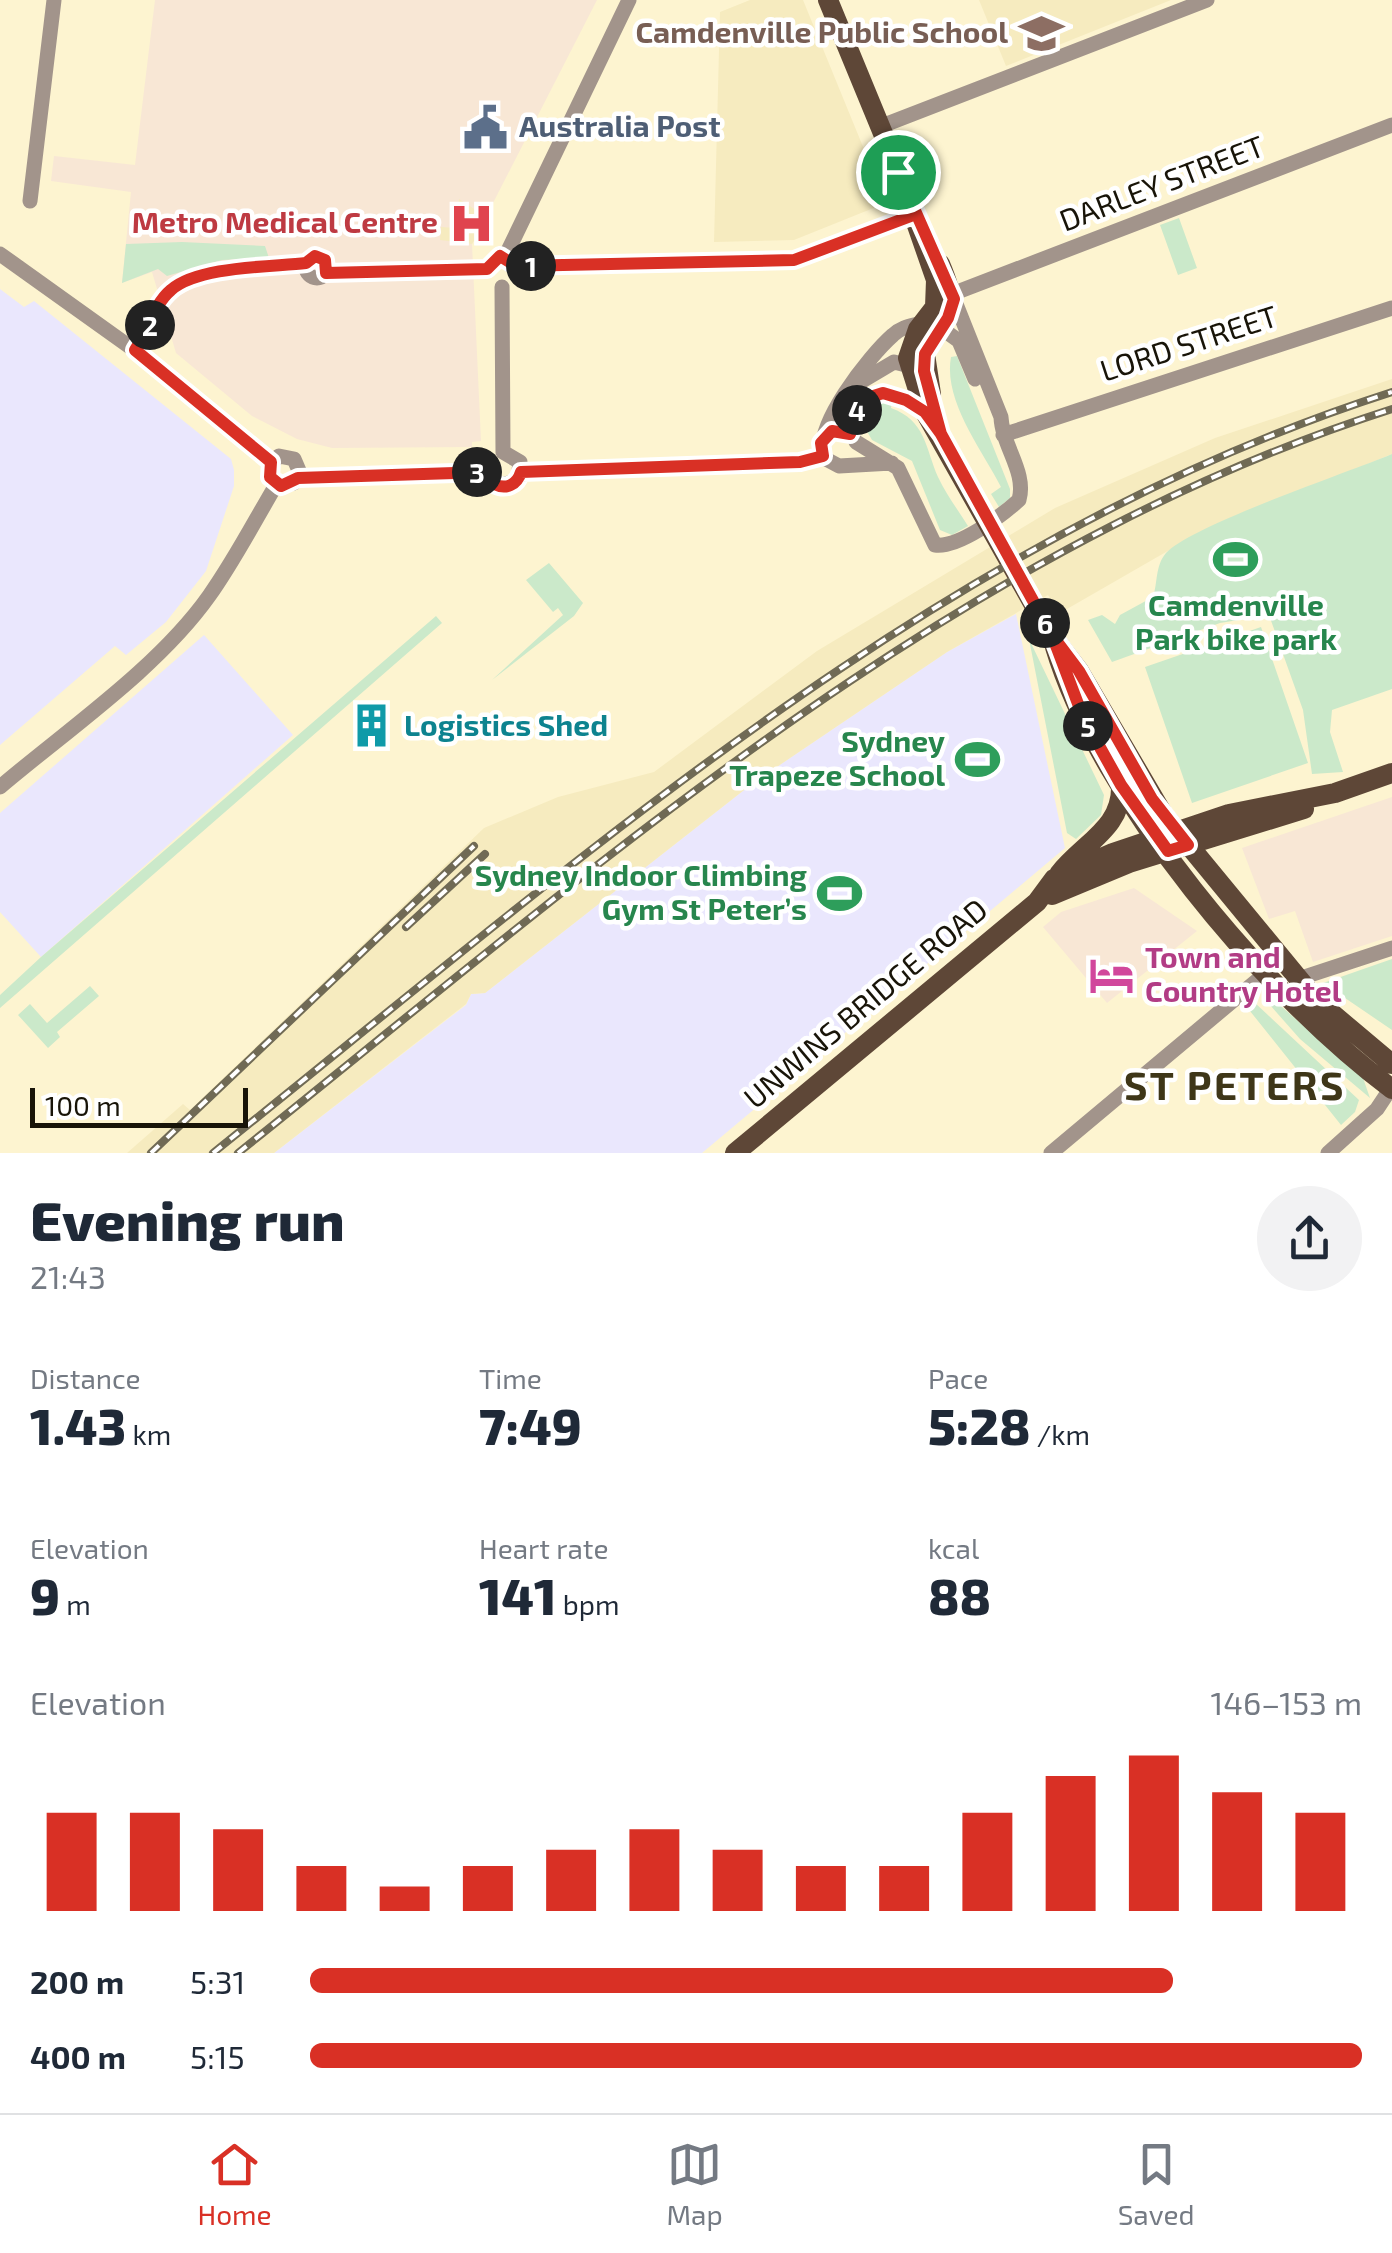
<!DOCTYPE html>
<meta charset="utf-8">
<style>
:root{--surface:#fff;--page:#f2f2f3;--text:#1f2937;--muted:#747a83;--line:#e0e1e3;--accent:#d93025}
body{margin:0;font-family:"Exo 2",sans-serif;background:var(--page);color:var(--text);height:100vh;display:flex;flex-direction:column;font-size:38px;white-space:nowrap}
*{box-sizing:border-box;margin:0}
p{font-size:32px;color:var(--muted)}
.icon{flex:none;width:55px;height:55px;fill:none;stroke:currentColor;stroke-width:2;stroke-linecap:round;stroke-linejoin:round}
.map{position:relative;height:1153px;overflow:hidden}
.sheet{display:flex;flex-direction:column;background:var(--surface);flex:1}
.sheet>*{flex:none}
.scale{position:absolute;left:30px;bottom:25px;width:218px;box-sizing:border-box;padding-left:10px;border:5px solid #181408;border-top:0;font-size:28px;line-height:35px;white-space:nowrap;color:#181408;-webkit-text-stroke:8px #fff;paint-order:stroke}
.pin{position:absolute;display:grid;place-items:center;width:85px;height:85px;color:#fff;margin:-42px;border:5px solid #fff;border-radius:50%;box-shadow:0 2px 10px #0007}
.km{position:absolute;width:50px;height:50px;margin:-25px;border-radius:50%;background:#222;color:#fff;font-size:28px;line-height:50px;text-align:center}
.round{display:grid;place-items:center;flex:none;width:105px;height:105px;border-radius:52px;background:var(--page)}
.summary{display:flex;align-items:center;justify-content:space-between;height:170px;padding:0 30px}
h1{font-size:55px;font-weight:800;line-height:75px}
.figures{display:grid;grid-template-columns:repeat(3,1fr);gap:15px;height:170px;padding:10px 30px}
.figures div{display:grid;align-content:center}
.figures b{font-size:50px;font-weight:800}
.figures small{font-size:28px;font-weight:400}
.figures p{font-size:28px}
.chart{height:280px;padding:20px 30px}
.chart p{display:flex;justify-content:space-between}
.chart svg{width:100%;height:180px;margin-top:10px;stroke:var(--accent);stroke-width:6}
ul{padding:0 30px;list-style:none;font-size:32px}
li{display:grid;grid-template-columns:160px 120px 1fr;align-items:center;height:75px}
li i{height:25px;border-radius:12px;background:var(--accent)}
.menu{display:flex;justify-content:space-around;align-items:center;height:140px;border-top:2px solid var(--line);background:var(--surface);font-size:28px;color:var(--muted)}
.menu a{display:grid;justify-items:center;gap:5px}
.menu .on{color:var(--accent)}
.map>svg:first-child{display:block}
.commercial{fill:#f8e7d5}
.industrial{fill:#eae7fd}
.built{fill:#f6ebbf}
.green{fill:#cbe9ca}
.lines{fill:none;stroke-linecap:round;stroke-linejoin:round}
.minor{stroke:#a2948b;stroke-width:15}
.major{stroke:#5e4737;stroke-width:20}
.rail-casing{stroke:#706a55;stroke-width:8}
.rail{stroke:#fff;stroke-width:4;stroke-dasharray:11;stroke-linecap:butt}
.route-casing{stroke:#fff;stroke-width:20}
.route{stroke:#d93025;stroke-width:12}
.labels{text-anchor:middle;stroke-width:9;stroke-linejoin:round;paint-order:stroke}
.education-label{font-size:30px;font-weight:bold;fill:#785e54;stroke:#fff;text-anchor:end}
.service-label{font-size:30px;font-weight:bold;fill:#4e5e75;stroke:#fff;text-anchor:start}
.street-label{font-size:30px;fill:#181408;stroke:#fff}
.health-label{font-size:30px;font-weight:bold;fill:#be3a42;stroke:#fff;text-anchor:end}
.leisure-label{font-size:30px;font-weight:bold;fill:#27864d;stroke:#fff;text-anchor:end}
.culture-label{font-size:30px;font-weight:bold;fill:#0d838f;stroke:#fff;text-anchor:start}
.hotel-label{font-size:30px;font-weight:bold;fill:#b23c85;stroke:#fff;text-anchor:start}
.district-label{font-size:40px;font-weight:bold;letter-spacing:2.5px;fill:#3e3618;stroke:#fff}
</style>
<div class="map">
<svg width="1392" height="1153" viewBox="0 0 1392 1153">
<rect width="100%" height="100%" fill="#fdf4d0"/>
<path class="commercial" d="M155 0H597L472 244 481 441 472 442V447L332 448 297 439 252 416 176 353 152 272 122 283 131 192 51 181 54 156 135 165Z
M1392 797V936L1313 962 1295 911 1269 919 1242 848Z
M1134 888 1197 931 1107 1003 1043 927 1061 912Z"/>
<path class="industrial" d="M0 289 24 307 34 301 231 459 234 470V486L206 571 166 622 126 655 115 646 0 745Z
M1016 614 1065 848 702 1153H274L466 1005 471 994 485 993 753 783 947 652Z
M204 635 293 735 41 957 0 912V813Z"/>
<path class="built" d="M750 0H803L886 203 794 240 714 242 720 12Z
M979 0H1171L1006 66Z
M459 199 488 218 472 244 440 240 441 227 456 228Z
M1392 379V454L1199 533 1060 613 1048 595 947 652 753 783 485 993 471 994 466 1004 274 1153H127L183 1104 190 1110 484 828 558 797 654 772 817 651 1055 508 1215 438Z"/>
<path class="green" d="M1179 218 1197 268 1178 275 1160 225Z
M182 242 265 246 269 258 222 260 167 276 158 269 122 283 126 244Z
M957 356 1010 489V498L999 507 991 494 1001 487C982 450 943 401 951 357Z
M892 401 891 408C926 421 925 447 938 477 946 494 958 510 968 526L952 535 940 530 912 461 872 440 861 421 866 407Z
M1392 454V689L1332 710 1330 732 1343 772 1312 774 1303 710 1269 615 1220 623 1112 662 1088 620 1102 615 1115 624 1120 615 1153 597C1158 582 1155 566 1166 553 1192 525 1347 473 1392 454Z
M549 563 583 603 574 616 492 680 563 615 558 608 553 612 526 580Z
M436 616 442 623 0 1008V995L41 957Z
M1261 627 1308 763 1192 803 1145 667Z
M1029 639 1104 795 1101 815 1076 839 1067 833Z
M1392 959V1030L1323 983 1329 981Z
M90 986 99 996 57 1032 60 1037 48 1048 18 1015 30 1004 47 1023Z
M1266 993 1363 1078 1370 1098 1300 1039 1262 996Z
M1254 1002 1359 1100 1355 1112 1341 1125 1246 1006Z"/>
<g class="lines">
<path class="minor" d="M879 127 1207 0
M30 201 54 0
M0 254 151 362 271 463
M306 267a11 11 0 1 1 22 0a11 11 0 1 1-22 0Z
M505 257 629 0
M516 267 794 260 911 216
M326 273 487 269
M502 287 503 452
M952 294 1392 125
M941 328 959 341 975 379
M135 350C148 332 154 304 171 290 203 262 267 269 307 263
M862 381 894 362 918 368
M850 433 859 404C882 385 904 398 925 412
M1003 435 1392 308
M856 442 898 468 935 545C959 548 1001 516 1019 500 1027 472 1002 446 1001 417L954 299
M271 463 279 456 294 459 300 473 294 483
M892 463 839 466 824 458C812 428 869 356 893 335 901 327 911 326 922 323
M486 472 499 486 518 480 520 462 503 452
M521 472 800 462 823 456
M298 478 486 472
M0 787C67 730 158 668 209 596 234 561 254 522 276 485
M1298 979 1392 948
M1051 1153 1266 973
M1328 1153 1377 1109 1391 1088"/>
<path class="major" d="M828 0 896 165 936 280 935 307 918 329 908 358 925 412 1051 635 1079 671 1163 814 1317 1001 1392 1064
M931 394 925 354C943 308 964 320 940 264
M1055 647C1101 800 1265 994 1392 1089
M1059 874C1083 843 1123 828 1121 785
M1052 895 1129 863 1304 809
M735 1153 1037 902 1054 879 1113 853 1229 814 1335 793 1392 773"/>
<defs>
<path id="rail" d="M406 927 485 854
M151 1153 474 846
M213 1153C578 861 939 537 1392 392
M238 1153C593 869 951 550 1392 409"/>
</defs>
<use href="#rail" class="rail-casing"/>
<use href="#rail" class="rail"/>
</g>
<g class="lines">
<defs>
<path id="route" d="M898 172 911 216 794 260 516 266 500 256 487 269 326 273 325 260 315 256 306 263C271 267 198 266 171 290 154 304 147 332 135 350L271 462 270 477 281 486 298 478 486 472 494 484C506 490 517 485 521 472L800 462 823 456 821 443 832 431 850 434 864 399 883 393 906 400 925 412 941 434 1052 635 1083 717 1121 785 1168 851 1188 845 1152 799 1079 671 1052 635 941 434 924 371 925 354 948 318 954 299 898 172"/>
</defs>
<use href="#route" class="route-casing"/>
<use href="#route" class="route"/>
</g>
<defs>
<symbol id="school-bare" viewBox="-9 -9 18 18"><path d="M0-5L7-2L0 1L-7-2ZM-4 1L0 2.5L4 1V4Q0 6-4 4Z" fill="#8d6e63" stroke="#fff" stroke-width="2.5" paint-order="stroke"/></symbol>
<symbol id="civic-bare" viewBox="-9 -9 18 18"><path d="M-.6-6.5H3V-4.5H.6V-3L4-1V1h2V6H-6V1h2V-1L-.6-3ZM-1.2 2.5V6h2.4V2.5Z" fill="#5c6f8a" stroke="#fff" stroke-width="2.5" paint-order="stroke"/></symbol>
<symbol id="hospital-bare" viewBox="-9 -9 18 18"><path d="M-5-5h3v3.5h4V-5h3V5h-3V1.5h-4V5h-3Z" fill="#e0444e" stroke="#fff" stroke-width="2.5" paint-order="stroke"/></symbol>
<symbol id="stadium-bare" viewBox="-9 -9 18 18"><path d="M0-5a6.5 5 0 1 0 0 10a6.5 5 0 1 0 0-10ZM-3.5-1.8h7v3.6h-7Z" fill="#2e9e5b" stroke="#fff" stroke-width="2.5" paint-order="stroke"/></symbol>
<symbol id="building-bare" viewBox="-9 -9 18 18"><path d="M-4-6H4V6H1V3H-1V6H-4ZM-2.5-4.3h1.7v1.8h-1.7ZM.8-4.3h1.7v1.8H.8ZM-2.5-1h1.7V.8h-1.7ZM.8-1h1.7V.8H.8Z" fill="#0f9aa8" stroke="#fff" stroke-width="2.5" paint-order="stroke"/></symbol>
<symbol id="hotel-bare" viewBox="-9 -9 18 18"><path d="M-6-4.5h1.5V1H6V5H4.5V3h-9V5H-6ZM-4 0a1.8 1.8 0 1 1 3.6 0ZM.5 0V-2.5h3Q6-2.5 6 0Z" fill="#d1479c" stroke="#fff" stroke-width="2.5" paint-order="stroke"/></symbol>
</defs>
<g fill-rule="evenodd">
<use href="#school-bare" x="1010" y="2" width="63" height="63"/>
<use href="#civic-bare" x="454" y="96" width="63" height="63"/>
<use href="#hospital-bare" x="440" y="192" width="63" height="63"/>
<use href="#stadium-bare" x="1204" y="528" width="63" height="63"/>
<use href="#building-bare" x="340" y="694" width="63" height="63"/>
<use href="#stadium-bare" x="946" y="728" width="63" height="63"/>
<use href="#stadium-bare" x="808" y="862" width="63" height="63"/>
<use href="#hotel-bare" x="1080" y="944" width="63" height="63"/>
</g>
<g class="labels">
<g class="education-label">
<text x="1008" y="43">Camdenville Public School</text>
</g>
<g class="service-label">
<text x="519" y="137">Australia Post</text>
</g>
<g class="street-label">
<text transform="translate(1162 184) rotate(-21)" y="10">DARLEY STREET</text>
<text transform="translate(1189 344) rotate(-18)" y="10">LORD STREET</text>
<text transform="translate(866 1004) rotate(-40)" y="10">UNWINS BRIDGE ROAD</text>
</g>
<g class="health-label">
<text x="438" y="233">Metro Medical Centre</text>
</g>
<g class="leisure-label">
<text x="1236" y="616" text-anchor="middle">Camdenville<tspan x="1236" dy="34">Park bike park</tspan></text>
<text x="945" y="752">Sydney<tspan x="945" dy="34">Trapeze School</tspan></text>
<text x="807" y="886">Sydney Indoor Climbing<tspan x="807" dy="34">Gym St Peter’s</tspan></text>
</g>
<g class="culture-label">
<text x="404" y="736">Logistics Shed</text>
</g>
<g class="hotel-label">
<text x="1145" y="968">Town and<tspan x="1145" dy="34">Country Hotel</tspan></text>
</g>
<g class="district-label">
<text x="1235" y="1100">ST PETERS</text>
</g>
</g>
</svg>
<div class="scale">100 m</div>
<div class="pin" style="left:898px;top:172px;background:#1e9e55"><svg class="icon" aria-label="arrive" viewBox="0 0 24 24"><path d="M6 21V4h12l-3 4 3 4H6"/></svg></div>
<b class="km" style="left:531px;top:266px">1</b>
<b class="km" style="left:150px;top:325px">2</b>
<b class="km" style="left:477px;top:472px">3</b>
<b class="km" style="left:857px;top:410px">4</b>
<b class="km" style="left:1088px;top:726px">5</b>
<b class="km" style="left:1045px;top:623px">6</b>
</div>
<section class="sheet">
<div class="summary"><div><h1>Evening run</h1><p>21:43</p></div><a class="round"><svg class="icon" aria-label="share" viewBox="0 0 24 24"><path d="M12 15V3M7 8l5-5 5 5M5 13v7h14v-7"/></svg></a></div>
<div class="figures">
<div><p>Distance</p><b>1.43<small> km</small></b></div>
<div><p>Time</p><b>7:49</b></div>
<div><p>Pace</p><b>5:28<small> /km</small></b></div>
</div>
<div class="figures">
<div><p>Elevation</p><b>9<small> m</small></b></div>
<div><p>Heart rate</p><b>141<small> bpm</small></b></div>
<div><p>kcal</p><b>88</b></div>
</div>
<div class="chart"><p><span>Elevation</span>146–153 m</p>
<svg viewBox="0 0 160 44" preserveAspectRatio="none"><path d="M5 44V20M15 44V20M25 44V24M35 44V33M45 44V38M55 44V33M65 44V29M75 44V24M85 44V29M95 44V33M105 44V33M115 44V20M125 44V11M135 44V6M145 44V15M155 44V20"/></svg>
</div>
<ul>
<li><b>200 m</b>5:31<i style="width:82%"></i></li>
<li><b>400 m</b>5:15<i style="width:100%"></i></li>
</ul>
</section>
<nav class="menu">
<a class="on"><svg class="icon" aria-label="home" viewBox="0 0 24 24"><path d="M3 11l9-7 9 7M6 9v11h12V9"/></svg>Home</a>
<a><svg class="icon" aria-label="map" viewBox="0 0 24 24"><path d="M3 6l6-2 6 2 6-2v14l-6 2-6-2-6 2zM9 4v14M15 6v14"/></svg>Map</a>
<a><svg class="icon" aria-label="saved" viewBox="0 0 24 24"><path d="M7 4h10v16l-5-4-5 4z"/></svg>Saved</a>
</nav>
